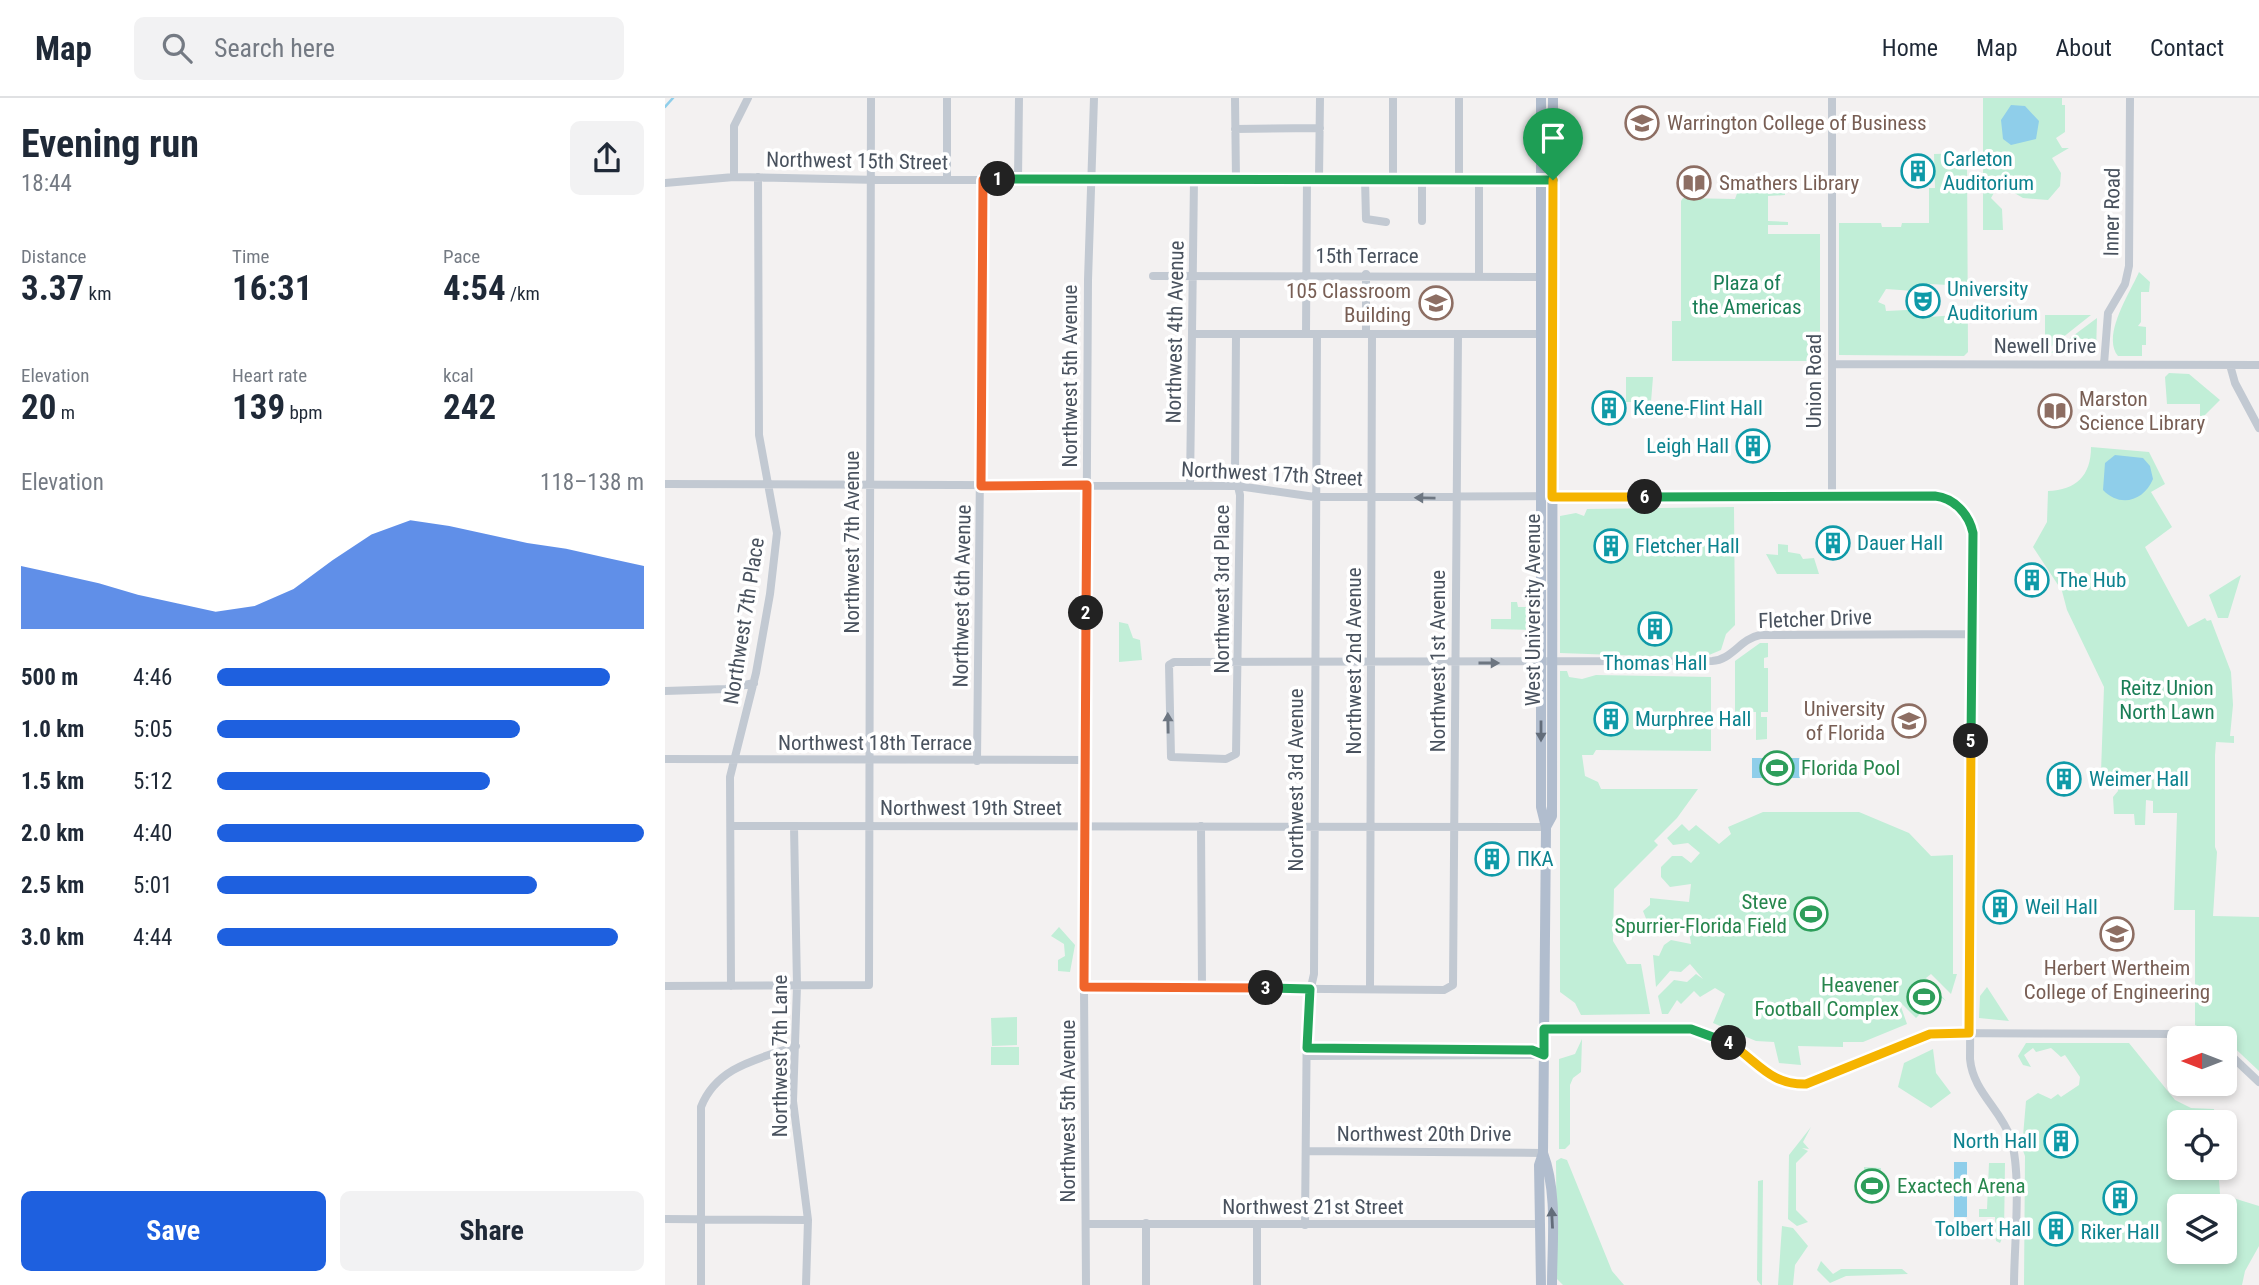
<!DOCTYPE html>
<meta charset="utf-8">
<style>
:root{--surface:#fff;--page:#f2f2f3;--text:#1f2937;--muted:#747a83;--line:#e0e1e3;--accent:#1e60df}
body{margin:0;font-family:"Roboto Condensed",sans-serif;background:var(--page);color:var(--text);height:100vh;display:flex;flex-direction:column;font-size:26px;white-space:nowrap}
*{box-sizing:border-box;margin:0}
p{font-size:23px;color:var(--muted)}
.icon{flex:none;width:38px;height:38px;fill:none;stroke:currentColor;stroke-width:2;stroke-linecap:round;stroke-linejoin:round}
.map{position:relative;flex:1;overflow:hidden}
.sheet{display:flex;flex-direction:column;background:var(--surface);width:665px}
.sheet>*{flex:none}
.needle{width:46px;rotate:270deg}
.fabs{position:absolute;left:1502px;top:928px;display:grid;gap:14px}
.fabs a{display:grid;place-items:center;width:70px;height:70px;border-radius:10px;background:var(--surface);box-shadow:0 4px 10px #0003;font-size:35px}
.pin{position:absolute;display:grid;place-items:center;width:60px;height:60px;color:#fff;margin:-72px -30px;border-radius:50% 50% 50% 0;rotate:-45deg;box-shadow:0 0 7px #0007}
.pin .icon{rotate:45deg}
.km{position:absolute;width:35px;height:35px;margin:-18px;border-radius:50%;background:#222;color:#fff;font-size:19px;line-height:35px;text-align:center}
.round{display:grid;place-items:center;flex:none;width:74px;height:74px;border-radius:10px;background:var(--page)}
.head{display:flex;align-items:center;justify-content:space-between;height:119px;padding:0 21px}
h1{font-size:38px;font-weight:700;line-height:52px}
.stats{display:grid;grid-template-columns:repeat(3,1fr);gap:10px;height:119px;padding:7px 21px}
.stats div{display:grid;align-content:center}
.stats b{font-size:35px;font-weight:700}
.stats small{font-size:19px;font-weight:400}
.stats p{font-size:19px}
.chart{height:196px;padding:14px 21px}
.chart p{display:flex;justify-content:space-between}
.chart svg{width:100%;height:126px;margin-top:7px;fill:var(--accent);opacity:.7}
.button{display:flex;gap:14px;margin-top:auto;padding:14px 21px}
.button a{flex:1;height:80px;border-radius:10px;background:var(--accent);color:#fff;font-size:28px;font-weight:700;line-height:80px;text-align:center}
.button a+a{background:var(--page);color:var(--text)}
ul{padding:0 21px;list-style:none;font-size:23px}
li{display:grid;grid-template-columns:112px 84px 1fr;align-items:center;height:52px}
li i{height:18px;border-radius:9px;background:var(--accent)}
header{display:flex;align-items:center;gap:42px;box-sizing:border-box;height:98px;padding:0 35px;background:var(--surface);border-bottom:2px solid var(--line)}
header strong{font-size:33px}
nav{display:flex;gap:38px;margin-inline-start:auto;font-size:24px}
.search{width:490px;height:63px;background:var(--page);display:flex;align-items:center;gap:18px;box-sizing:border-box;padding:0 24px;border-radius:10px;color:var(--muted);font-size:26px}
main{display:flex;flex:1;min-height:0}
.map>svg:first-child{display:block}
.green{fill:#c1eed7;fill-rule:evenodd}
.water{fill:#8fceea}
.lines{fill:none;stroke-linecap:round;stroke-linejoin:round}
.stream{stroke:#8fceea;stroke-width:2.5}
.minor{stroke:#c2c9d2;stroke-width:8}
.major{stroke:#b1bdce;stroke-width:10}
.oneway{fill:#6d7681}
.oneway2{fill:#636d7a}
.split-1-casing{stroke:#fff;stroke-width:14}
.split-2-casing{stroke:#fff;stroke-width:14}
.split-3-casing{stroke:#fff;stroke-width:14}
.split-4-casing{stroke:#fff;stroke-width:14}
.split-5-casing{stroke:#fff;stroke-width:14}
.split-6-casing{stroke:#fff;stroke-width:14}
.split-7-casing{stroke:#fff;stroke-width:14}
.split-1{stroke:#22a559;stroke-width:9}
.split-2{stroke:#f0652b;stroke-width:9}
.split-3{stroke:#f0652b;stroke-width:9}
.split-4{stroke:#22a559;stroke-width:9}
.split-5{stroke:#f5b400;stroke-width:9}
.split-6{stroke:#22a559;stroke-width:9}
.split-7{stroke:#f5b400;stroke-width:9}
.labels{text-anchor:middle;stroke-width:7;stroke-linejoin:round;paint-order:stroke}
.education-label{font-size:21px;fill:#785e54;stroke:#fff;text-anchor:start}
.culture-label{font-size:21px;fill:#0d838f;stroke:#fff;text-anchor:start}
.street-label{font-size:21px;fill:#49525e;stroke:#fff}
.park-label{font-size:21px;fill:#1a7e56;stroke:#fff}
.leisure-label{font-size:21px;fill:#27864d;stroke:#fff;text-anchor:start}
</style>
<header>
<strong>Map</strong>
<div class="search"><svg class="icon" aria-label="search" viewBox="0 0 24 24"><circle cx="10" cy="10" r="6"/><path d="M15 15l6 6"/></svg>Search here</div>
<nav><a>Home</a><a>Map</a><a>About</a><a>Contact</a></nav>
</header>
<main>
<section class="sheet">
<div class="head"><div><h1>Evening run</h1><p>18:44</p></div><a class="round"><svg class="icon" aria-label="share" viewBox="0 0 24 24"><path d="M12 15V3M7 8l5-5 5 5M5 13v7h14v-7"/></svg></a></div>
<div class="stats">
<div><p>Distance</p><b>3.37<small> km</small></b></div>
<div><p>Time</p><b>16:31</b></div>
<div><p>Pace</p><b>4:54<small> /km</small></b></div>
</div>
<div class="stats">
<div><p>Elevation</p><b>20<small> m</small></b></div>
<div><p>Heart rate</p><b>139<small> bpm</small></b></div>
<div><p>kcal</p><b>242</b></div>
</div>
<div class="chart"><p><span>Elevation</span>118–138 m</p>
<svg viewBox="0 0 160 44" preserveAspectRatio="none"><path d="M0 44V22L10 25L20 28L30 32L40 35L50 38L60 36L70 30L80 20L90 11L100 6L110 8L120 11L130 14L140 16L150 19L160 22V44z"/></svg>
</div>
<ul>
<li><b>500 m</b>4:46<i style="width:92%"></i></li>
<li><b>1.0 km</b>5:05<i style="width:71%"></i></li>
<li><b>1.5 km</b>5:12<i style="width:64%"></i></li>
<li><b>2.0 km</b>4:40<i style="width:100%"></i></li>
<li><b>2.5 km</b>5:01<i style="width:75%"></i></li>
<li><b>3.0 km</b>4:44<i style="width:94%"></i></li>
</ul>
<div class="button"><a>Save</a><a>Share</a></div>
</section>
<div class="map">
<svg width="1594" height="1187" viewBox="0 0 1594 1187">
<rect width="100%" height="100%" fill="#f3f1f1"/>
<path class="green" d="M1318 0H1397V7H1400V34L1391 40 1397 50H1404L1387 60 1396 75 1395 88 1383 102 1358 100 1334 86 1326 100 1337 111 1338 132H1318Z
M1302 55 1303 254 1299 258 1174 257V125H1216L1217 129H1236L1237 125H1264V90H1270L1269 56ZM1265 186 1302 188 1303 216 1265 219 1263 211 1221 213 1220 207 1213 204 1221 191 1263 194Z
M1074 90H1103V96L1120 94V97L1103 98V123L1123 124V127H1103V136H1155V263H1007V223H1016V103L1018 100 1070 101Z
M1474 174 1485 184 1484 194H1476V224L1473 228 1481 229V247H1477V258H1453C1436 238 1466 193 1474 174Z
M1380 217H1426L1378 255H1367V249L1380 244Z
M1432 220 1431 254 1385 255Z
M1504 275 1524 276 1555 302 1535 322V306H1502L1500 279Z
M961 279H988L986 304H961Z
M1426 349 1484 354 1500 386 1486 394 1507 429 1480 449 1523 529 1540 520 1542 523 1546 522 1566 574 1568 607 1565 638H1569V645L1551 644 1550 657V749L1552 754 1548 818 1594 819V973L1559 940 1530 927V812H1509L1512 715H1488V703L1481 702 1480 727H1470L1469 716H1449L1448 699 1453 693 1450 674H1436L1439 589 1402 512 1397 493 1368 449 1382 424 1383 393C1411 392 1426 378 1426 349Z
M1069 409 1070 527 1061 536 1056 552 1044 557 1007 559 895 555V418L911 415 919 418 922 411Z
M1113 446 1123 447V454L1135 456 1138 461 1149 460 1154 476H1112L1101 456 1113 457Z
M1576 477 1563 520H1553L1544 497Z
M846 504H852L853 509H867V532L826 531V521H846Z
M454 524 463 526 468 540 475 542 477 562 454 564Z
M1095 545H1103V559L1099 560V570H1103V614H1096V619H1102V641L1091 642V614H1070V563Z
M895 573H902L904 579 917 581 931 577 1046 579V653L931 652 928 657H917L920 678 933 684 936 691H1033L1012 720 989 743 993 747 949 791 948 843 962 866H976L985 916 916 917 910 905 895 894Z
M1098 714H1194L1244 735 1266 758 1288 757V876H1292L1286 896 1266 876 1261 880 1281 903 1277 900 1266 911 1263 908 1251 920 1234 903 1242 926 1198 944H1178V949L1133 948 1136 967 1114 965 1109 944 1091 943 1048 925 1060 896 1050 890 1035 899 1029 893 1016 906 1012 902 1003 916H997L993 898 1009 882 1022 884 1031 876 1038 881 1025 866 1016 874 1005 873 991 889 988 857 994 858 999 847 1006 842 1026 846 1023 827 986 831 985 824 982 823 978 813 985 807V800L1024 804 1026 786 1005 789 996 779V769L1007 758H1017L1026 765 1035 755 1023 745 1008 747 1002 740 1017 726 1024 733 1031 727 1054 746 1066 736 1063 729Z
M394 829 410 847 405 874 393 873V862L400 858 399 846 386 838Z
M1322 889 1344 923 1314 920 1315 898Z
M352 919V947L327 948 326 920Z
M917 941 916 974 908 980 905 987V1046L900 1051H894V961L910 956Z
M1361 945H1464L1510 1002 1526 1010 1549 1011 1550 1024H1514V1069H1553L1555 1096 1594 1108V1148L1580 1173 1577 1187H1359L1360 1058 1357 1050 1361 1003 1373 995 1386 1001 1393 996 1396 999 1414 987 1415 979 1400 957 1396 959 1386 950 1371 954 1368 950 1359 957 1366 969 1358 967 1353 958ZM1514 1108H1559V1153H1514Z
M326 949H354V967H326Z
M1268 951 1271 975 1286 995 1266 1010 1233 989 1239 965Z
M1146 1029 1138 1044 1144 1051 1137 1050 1143 1053 1131 1065V1112L1143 1124 1132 1128 1123 1121 1124 1057Z
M896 1060 902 1062 947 1173 959 1187H898L892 1181 891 1063Z
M1324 1065H1340L1339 1136 1335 1145 1331 1143 1330 1119H1314V1111H1322Z
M1199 1069 1216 1070V1102H1199Z
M1098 1082 1097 1187H1096L1092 1182 1093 1083Z
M1117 1128 1128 1130 1143 1148 1130 1167 1128 1187H1113Z
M1156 1163 1168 1176 1176 1171H1237L1243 1176 1181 1178 1165 1185 1152 1172Z"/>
<path class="water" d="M1346 7 1360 8 1374 23 1371 41 1346 47 1338 41 1336 22Z
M1450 357 1478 360 1485 368 1488 381C1479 403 1455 410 1438 392L1440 365Z
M1087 660H1138L1137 680H1087Z
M1289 1064H1302V1119H1289Z"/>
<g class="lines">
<path class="stream" d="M0 9 8 0"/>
<path class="minor" d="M282 0V82
M570 0 571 81
M728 0V81
M570 31 655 30
M69 79V28L83 0
M654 80 655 0
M353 81 354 0
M700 81 701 121 721 124
M757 81V123
M794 81V0
M0 85 69 79 214 82H888
M701 176V236
M814 176V81
M488 178 876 179
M527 236H881
M641 236 642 81
M571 237 570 375 575 397 571 656 561 661 506 659 504 567 509 564C688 563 867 564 1047 563 1067 562 1075 541 1095 537L1307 536
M1167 266 1594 267
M1439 266 1443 215 1460 186 1464 168 1465 0
M1565 267 1570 285 1594 330
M0 386 573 388 650 399 1206 397C1243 398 1298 387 1308 435L1305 961C1308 994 1336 1011 1346 1041 1357 1078 1349 1147 1349 1187
M525 388 529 81
M1167 397V0
M0 593 61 591 89 585
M0 661 421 662
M312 663 318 82
M66 728 881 729
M129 728 132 888 128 1003 143 1122 141 1187
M536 728 537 889
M0 888 204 887 206 0
M66 888 65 679 91 575 105 496 112 435 94 337 93 79
M419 889 779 892 788 887 793 237
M705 890 707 236
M879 931 1037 933 1067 947 1110 981 1136 986 1155 983 1272 935 1524 936 1542 940
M642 950 867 952 879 957
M1559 951 1594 984
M642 958 879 957
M641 1053 878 1055
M0 1121 143 1122
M421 1126H875
M592 1126V1187
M640 1127 642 907 649 876 652 236
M36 1187V1009C52 968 94 961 131 948
M421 1187 419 889 423 182 429 0
M481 1187V1125"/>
<path class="major" d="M876 0V709L881 729 878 1055 874 1067 876 1187
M881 729 887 718 888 0
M878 1055C893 1095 887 1145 887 1187"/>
</g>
<defs><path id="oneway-solid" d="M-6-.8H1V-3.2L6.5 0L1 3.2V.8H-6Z" transform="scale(1.75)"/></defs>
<g class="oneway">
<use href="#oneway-solid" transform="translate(760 400) rotate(-179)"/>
<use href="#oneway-solid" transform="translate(824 565)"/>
<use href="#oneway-solid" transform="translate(503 625) rotate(-91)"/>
</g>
<g class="oneway2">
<use href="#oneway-solid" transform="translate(876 633) rotate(90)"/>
<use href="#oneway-solid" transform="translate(887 1120) rotate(-93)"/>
</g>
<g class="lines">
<defs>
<path id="split-1" d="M333 81 888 82"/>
<path id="split-2" d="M333 81 318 82 316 388 422 387 421 515"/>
<path id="split-3" d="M421 515 419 889 601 890"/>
<path id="split-4" d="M601 890 645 891 642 950 867 952 879 957V931H1026L1064 945"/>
<path id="split-5" d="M1064 945C1092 962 1104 987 1141 986L1265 936 1304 935 1306 643"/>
<path id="split-6" d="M980 399 1270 398C1289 400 1304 416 1308 435L1306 643"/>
<path id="split-7" d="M888 82 887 399H980"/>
</defs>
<use href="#split-1" class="split-1-casing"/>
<use href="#split-2" class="split-2-casing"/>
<use href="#split-3" class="split-3-casing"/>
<use href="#split-4" class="split-4-casing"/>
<use href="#split-5" class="split-5-casing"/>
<use href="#split-6" class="split-6-casing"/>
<use href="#split-7" class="split-7-casing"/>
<use href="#split-1" class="split-1"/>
<use href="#split-2" class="split-2"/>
<use href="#split-3" class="split-3"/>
<use href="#split-4" class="split-4"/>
<use href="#split-5" class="split-5"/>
<use href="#split-6" class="split-6"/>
<use href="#split-7" class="split-7"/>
</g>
<defs>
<symbol id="university-ring" viewBox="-11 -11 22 22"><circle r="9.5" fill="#fff" stroke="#8d6e63" stroke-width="1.5"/><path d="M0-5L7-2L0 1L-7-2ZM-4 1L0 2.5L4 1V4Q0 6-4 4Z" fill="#8d6e63"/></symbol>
<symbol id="building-ring" viewBox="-11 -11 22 22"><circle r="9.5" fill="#fff" stroke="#0f9aa8" stroke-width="1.5"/><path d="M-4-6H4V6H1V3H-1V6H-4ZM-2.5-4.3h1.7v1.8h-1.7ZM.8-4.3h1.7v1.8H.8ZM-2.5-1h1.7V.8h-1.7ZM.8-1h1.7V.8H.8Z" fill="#0f9aa8"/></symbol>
<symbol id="library-ring" viewBox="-11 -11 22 22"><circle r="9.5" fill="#fff" stroke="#8d6e63" stroke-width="1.5"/><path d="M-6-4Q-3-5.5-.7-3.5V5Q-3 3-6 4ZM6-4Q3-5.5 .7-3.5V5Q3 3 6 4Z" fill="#8d6e63"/></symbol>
<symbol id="theatre-ring" viewBox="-11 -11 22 22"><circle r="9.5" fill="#fff" stroke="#0f9aa8" stroke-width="1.5"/><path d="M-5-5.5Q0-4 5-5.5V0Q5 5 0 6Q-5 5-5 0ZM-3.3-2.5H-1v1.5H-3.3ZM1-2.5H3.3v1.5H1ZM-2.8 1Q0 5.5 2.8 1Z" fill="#0f9aa8"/></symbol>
<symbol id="stadium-ring" viewBox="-11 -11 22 22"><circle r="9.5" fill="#fff" stroke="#2e9e5b" stroke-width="1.5"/><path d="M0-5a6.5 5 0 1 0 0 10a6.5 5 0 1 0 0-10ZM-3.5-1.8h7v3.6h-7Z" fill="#2e9e5b"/></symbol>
</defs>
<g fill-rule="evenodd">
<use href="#university-ring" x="958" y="6" width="38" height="38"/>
<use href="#building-ring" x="1234" y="54" width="38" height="38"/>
<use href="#library-ring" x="1010" y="66" width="38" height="38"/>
<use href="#theatre-ring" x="1239" y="184" width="38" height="38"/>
<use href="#university-ring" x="752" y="186" width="38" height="38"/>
<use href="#building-ring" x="925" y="291" width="38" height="38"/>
<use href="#library-ring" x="1371" y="294" width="38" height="38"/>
<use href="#building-ring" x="1069" y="329" width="38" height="38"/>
<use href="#building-ring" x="1149" y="426" width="38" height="38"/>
<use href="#building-ring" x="927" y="429" width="38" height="38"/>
<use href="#building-ring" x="1348" y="463" width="38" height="38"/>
<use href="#building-ring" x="971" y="512" width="38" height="38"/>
<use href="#building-ring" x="927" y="602" width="38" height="38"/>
<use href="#university-ring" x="1225" y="604" width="38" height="38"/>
<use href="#stadium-ring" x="1093" y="651" width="38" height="38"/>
<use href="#building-ring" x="1380" y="662" width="38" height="38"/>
<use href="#building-ring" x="808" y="742" width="38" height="38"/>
<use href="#building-ring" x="1316" y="790" width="38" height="38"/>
<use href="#stadium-ring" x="1127" y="797" width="38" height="38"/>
<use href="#university-ring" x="1433" y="817" width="38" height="38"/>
<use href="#stadium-ring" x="1240" y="880" width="38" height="38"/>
<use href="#building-ring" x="1377" y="1024" width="38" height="38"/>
<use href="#stadium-ring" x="1188" y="1069" width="38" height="38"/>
<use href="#building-ring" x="1436" y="1081" width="38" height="38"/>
<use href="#building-ring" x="1372" y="1112" width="38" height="38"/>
</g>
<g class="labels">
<g class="education-label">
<text x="1002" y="32">Warrington College of Business</text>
<text x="1054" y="92">Smathers Library</text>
<text x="746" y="200" text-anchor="end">105 Classroom<tspan x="746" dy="24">Building</tspan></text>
<text x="1414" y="308">Marston<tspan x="1414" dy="24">Science Library</tspan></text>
<text x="1220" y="618" text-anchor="end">University<tspan x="1220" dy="24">of Florida</tspan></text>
<text x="1452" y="877" text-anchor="middle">Herbert Wertheim<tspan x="1452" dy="24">College of Engineering</tspan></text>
</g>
<g class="culture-label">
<text x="1278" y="68">Carleton<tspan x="1278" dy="24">Auditorium</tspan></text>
<text x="1282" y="198">University<tspan x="1282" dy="24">Auditorium</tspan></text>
<text x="968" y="317">Keene-Flint Hall</text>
<text x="1064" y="355" text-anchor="end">Leigh Hall</text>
<text x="1192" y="452">Dauer Hall</text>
<text x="970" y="455">Fletcher Hall</text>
<text x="1392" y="489">The Hub</text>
<text x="990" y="572" text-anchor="middle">Thomas Hall</text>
<text x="970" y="628">Murphree Hall</text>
<text x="1424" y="688">Weimer Hall</text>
<text x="852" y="768">ΠΚΑ</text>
<text x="1360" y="816">Weil Hall</text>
<text x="1372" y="1050" text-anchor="end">North Hall</text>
<text x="1366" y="1138" text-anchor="end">Tolbert Hall</text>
<text x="1455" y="1141" text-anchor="middle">Riker Hall</text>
</g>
<g class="street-label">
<text transform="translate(192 63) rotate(1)" y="7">Northwest 15th Street</text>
<text transform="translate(1447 114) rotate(-89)" y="7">Inner Road</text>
<text x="702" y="165">15th Terrace</text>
<text transform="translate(510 234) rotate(-89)" y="7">Northwest 4th Avenue</text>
<text x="1380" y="255">Newell Drive</text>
<text transform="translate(405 278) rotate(-90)" y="7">Northwest 5th Avenue</text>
<text transform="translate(1149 283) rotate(-90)" y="7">Union Road</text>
<text transform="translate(607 376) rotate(3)" y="7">Northwest 17th Street</text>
<text transform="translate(187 444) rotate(-90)" y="7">Northwest 7th Avenue</text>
<text transform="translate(557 491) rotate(-90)" y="7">Northwest 3rd Place</text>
<text transform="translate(297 498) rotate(-89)" y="7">Northwest 6th Avenue</text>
<text transform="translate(868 512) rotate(-90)" y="7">West University Avenue</text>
<text transform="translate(1150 521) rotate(-2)" y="7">Fletcher Drive</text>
<text transform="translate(79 523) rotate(-81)" y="7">Northwest 7th Place</text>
<text transform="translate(689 563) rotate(-90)" y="7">Northwest 2nd Avenue</text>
<text transform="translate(773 563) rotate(-90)" y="7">Northwest 1st Avenue</text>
<text x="210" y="652">Northwest 18th Terrace</text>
<text transform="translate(631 682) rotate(-90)" y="7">Northwest 3rd Avenue</text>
<text x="306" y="717">Northwest 19th Street</text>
<text transform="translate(115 958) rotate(-90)" y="7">Northwest 7th Lane</text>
<text transform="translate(403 1013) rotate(-90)" y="7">Northwest 5th Avenue</text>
<text x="759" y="1043">Northwest 20th Drive</text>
<text x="648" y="1116">Northwest 21st Street</text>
</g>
<g class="park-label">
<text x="1082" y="192">Plaza of<tspan x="1082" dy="24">the Americas</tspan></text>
<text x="1502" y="597">Reitz Union<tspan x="1502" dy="24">North Lawn</tspan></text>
</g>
<g class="leisure-label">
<text x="1136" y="677">Florida Pool</text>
<text x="1122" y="811" text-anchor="end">Steve<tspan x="1122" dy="24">Spurrier-Florida Field</tspan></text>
<text x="1234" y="894" text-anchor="end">Heavener<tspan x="1234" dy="24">Football Complex</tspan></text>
<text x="1232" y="1095">Exactech Arena</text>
</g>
</g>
</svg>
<div class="fabs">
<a><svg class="needle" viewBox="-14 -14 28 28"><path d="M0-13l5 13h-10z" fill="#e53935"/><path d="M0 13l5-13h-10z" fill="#747a83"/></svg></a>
<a><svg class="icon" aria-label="locate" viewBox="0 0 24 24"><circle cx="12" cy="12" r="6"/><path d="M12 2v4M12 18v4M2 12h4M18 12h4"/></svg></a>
<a><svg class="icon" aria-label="layers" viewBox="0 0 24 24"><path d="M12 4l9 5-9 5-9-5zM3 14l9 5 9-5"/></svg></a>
</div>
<div class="pin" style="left:888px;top:82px;background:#1e9e55"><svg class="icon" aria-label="arrive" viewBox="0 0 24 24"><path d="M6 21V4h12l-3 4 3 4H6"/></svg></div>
<b class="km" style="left:333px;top:81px">1</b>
<b class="km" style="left:421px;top:515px">2</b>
<b class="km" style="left:601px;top:890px">3</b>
<b class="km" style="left:1064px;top:945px">4</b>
<b class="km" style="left:1306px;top:643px">5</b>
<b class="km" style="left:980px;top:399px">6</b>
</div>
</main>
